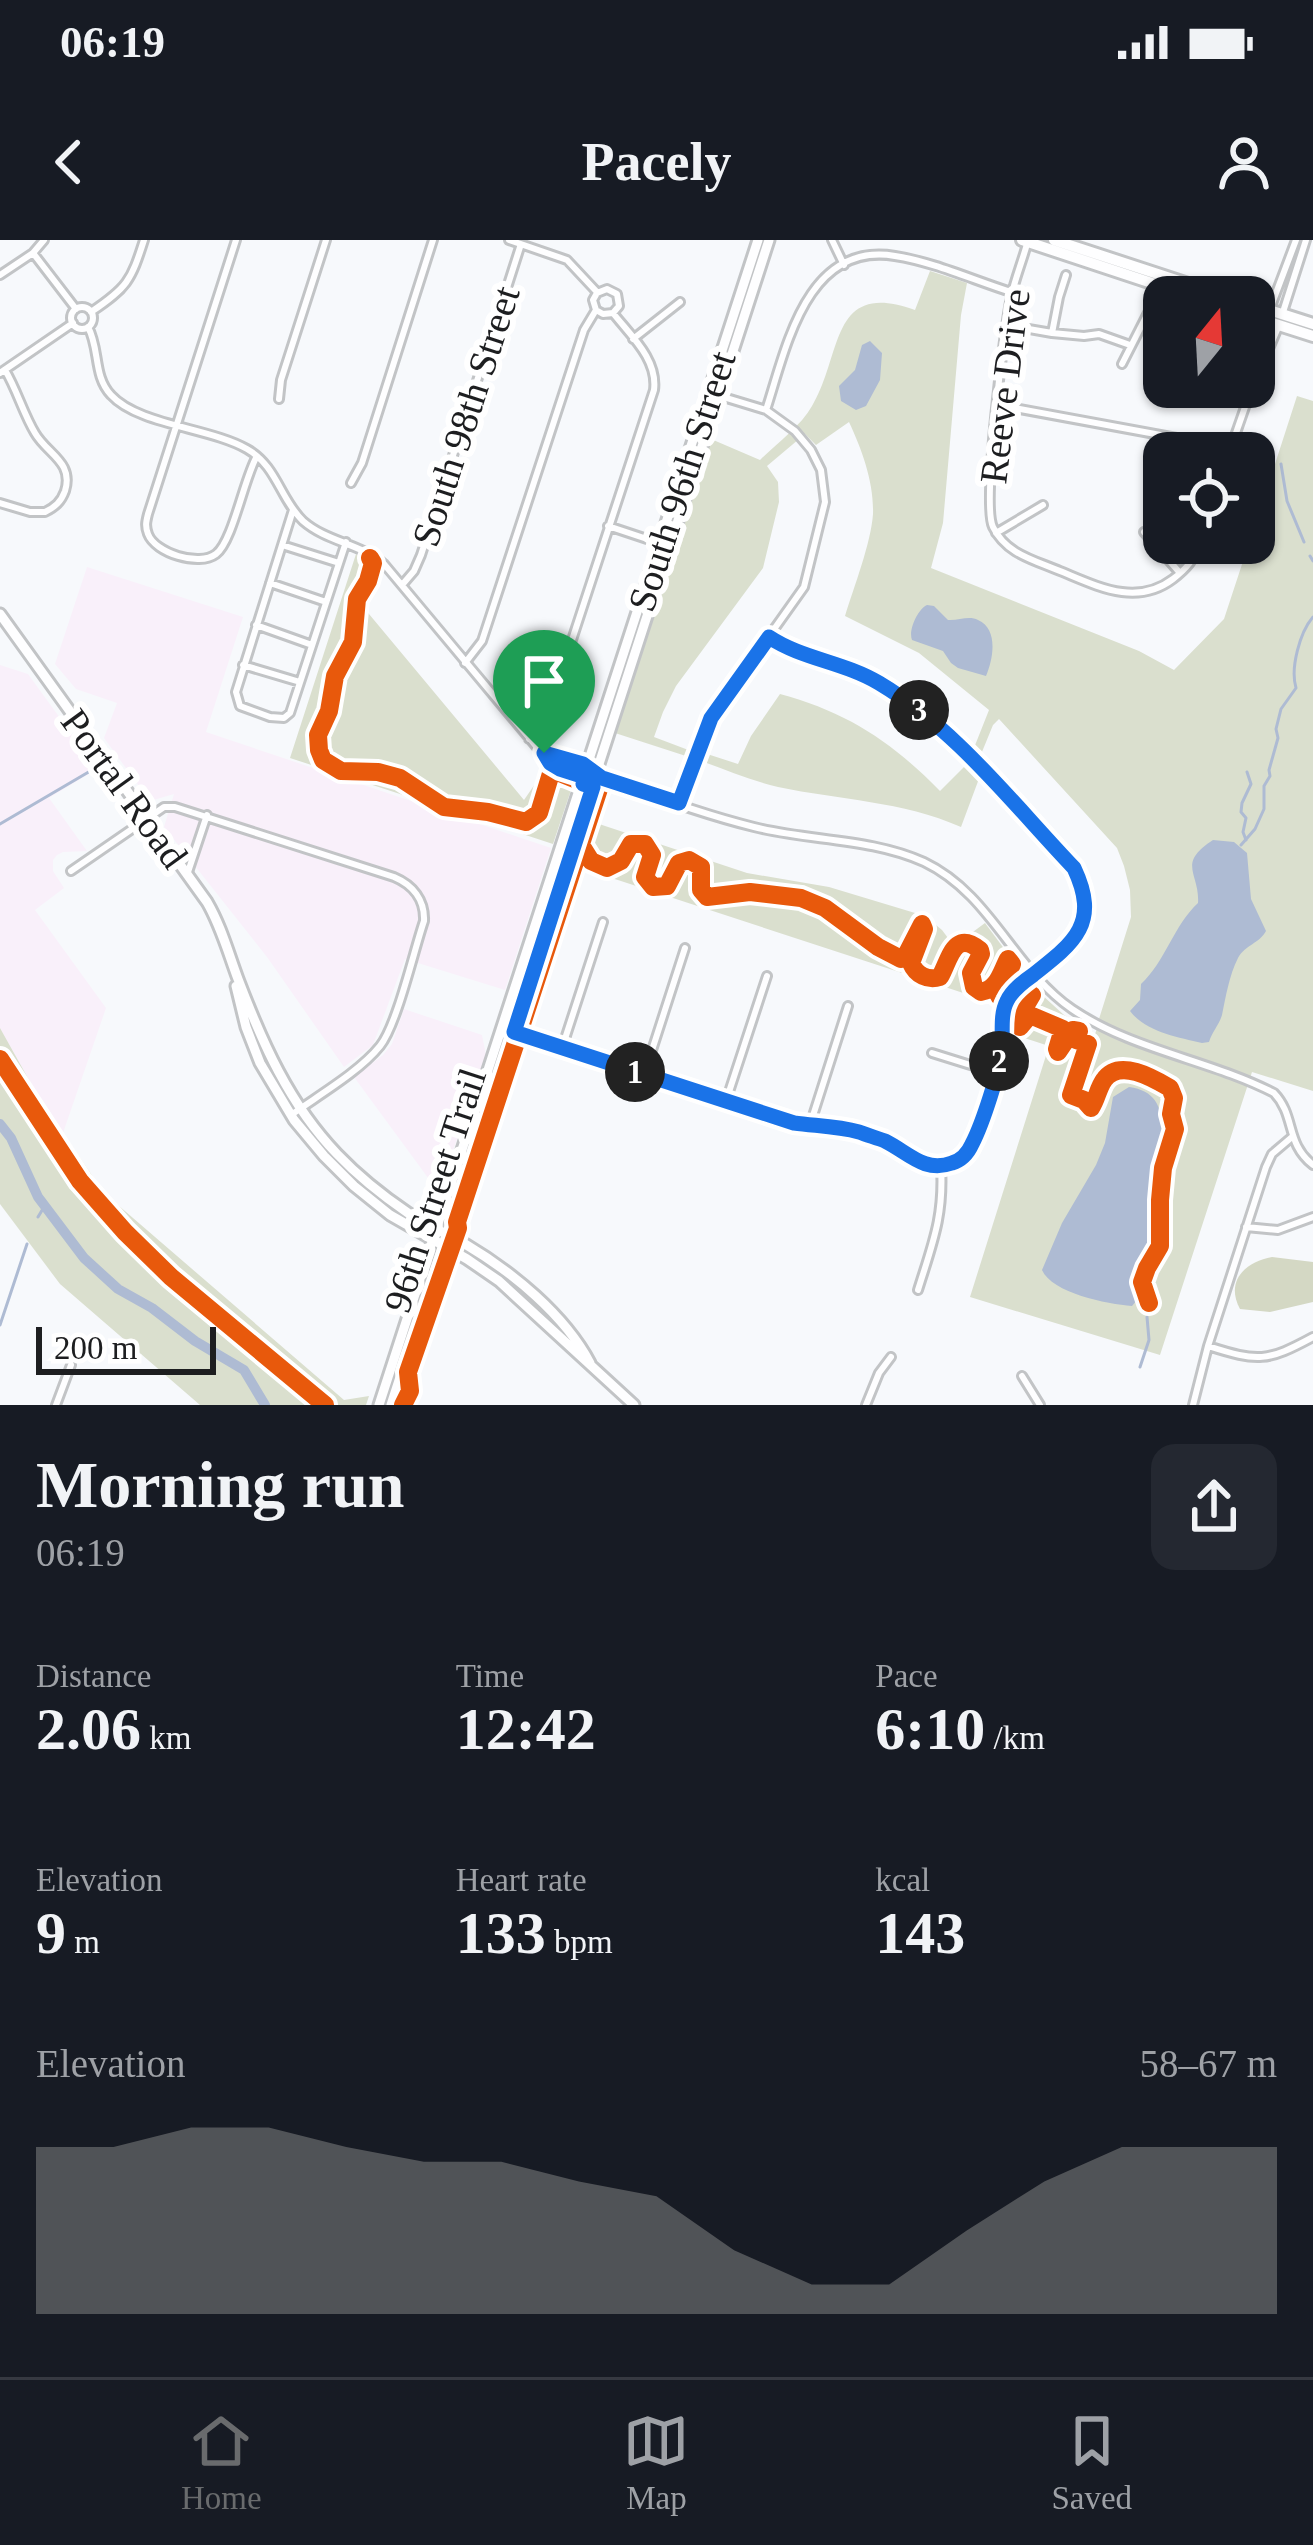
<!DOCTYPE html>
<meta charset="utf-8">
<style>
:root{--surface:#171b24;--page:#242831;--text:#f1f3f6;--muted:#9ea1a6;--line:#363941;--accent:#696b6d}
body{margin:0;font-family:"Times New Roman",serif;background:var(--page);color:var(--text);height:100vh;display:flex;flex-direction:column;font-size:45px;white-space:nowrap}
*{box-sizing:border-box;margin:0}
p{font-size:39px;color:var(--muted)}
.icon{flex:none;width:66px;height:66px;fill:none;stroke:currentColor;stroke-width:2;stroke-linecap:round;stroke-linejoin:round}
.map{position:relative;height:1165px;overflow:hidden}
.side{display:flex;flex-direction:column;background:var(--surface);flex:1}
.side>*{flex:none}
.needle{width:78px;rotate:18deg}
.controls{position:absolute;left:1143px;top:36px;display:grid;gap:24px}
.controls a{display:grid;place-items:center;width:132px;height:132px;border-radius:24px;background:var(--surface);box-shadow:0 3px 9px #0004;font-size:60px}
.scale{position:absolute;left:36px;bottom:30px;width:180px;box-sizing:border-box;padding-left:12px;border:6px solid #1d1e20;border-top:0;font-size:33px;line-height:42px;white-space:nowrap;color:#1d1e20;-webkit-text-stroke:9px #fff;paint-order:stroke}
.pin{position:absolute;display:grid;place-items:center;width:102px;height:102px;color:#fff;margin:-123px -51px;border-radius:50% 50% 50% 0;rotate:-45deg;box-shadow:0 0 12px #0007}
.pin .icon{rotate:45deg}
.km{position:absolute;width:60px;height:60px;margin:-30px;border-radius:50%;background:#222;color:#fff;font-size:33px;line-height:60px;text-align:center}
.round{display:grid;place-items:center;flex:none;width:126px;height:126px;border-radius:24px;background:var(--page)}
.headline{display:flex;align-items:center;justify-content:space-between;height:204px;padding:0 36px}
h1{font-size:66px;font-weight:600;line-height:90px}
.figures{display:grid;grid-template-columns:repeat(3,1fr);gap:18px;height:204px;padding:12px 36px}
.figures div{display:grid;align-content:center}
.figures b{font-size:60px;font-weight:600}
.figures small{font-size:33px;font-weight:400}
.figures p{font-size:33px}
.chart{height:336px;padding:24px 36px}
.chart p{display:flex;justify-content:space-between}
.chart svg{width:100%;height:216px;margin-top:12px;fill:var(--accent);opacity:.7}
.status{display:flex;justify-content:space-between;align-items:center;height:84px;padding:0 60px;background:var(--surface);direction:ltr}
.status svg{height:33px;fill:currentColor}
header{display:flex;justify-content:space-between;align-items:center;height:156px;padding:0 36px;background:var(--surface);font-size:54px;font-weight:600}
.tabs{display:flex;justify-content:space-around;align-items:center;height:168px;border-top:3px solid var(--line);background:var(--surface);font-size:33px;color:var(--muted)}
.tabs a{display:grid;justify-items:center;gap:6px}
.tabs .current{color:var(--accent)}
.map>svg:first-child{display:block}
.industrial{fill:#f9f0fa}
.green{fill:#dadfce}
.forest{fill:#d4d8c4}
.water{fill:#aebbd3}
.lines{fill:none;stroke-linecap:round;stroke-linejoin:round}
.stream{stroke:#aebbd3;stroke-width:3}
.river{stroke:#aebbd3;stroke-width:10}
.minor-casing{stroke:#c2c4c6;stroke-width:12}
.secondary-casing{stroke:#c2c4c6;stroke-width:15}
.primary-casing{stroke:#c2c4c6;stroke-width:16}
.minor{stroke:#fefeff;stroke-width:6}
.secondary{stroke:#fefeff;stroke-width:9}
.primary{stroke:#fefeff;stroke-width:10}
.cycleway-casing{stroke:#fff;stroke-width:26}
.cycleway{stroke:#e8590c;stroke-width:18}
.route-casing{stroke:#fff;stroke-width:24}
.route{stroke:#1a73e8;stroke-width:15}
.labels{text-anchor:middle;stroke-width:12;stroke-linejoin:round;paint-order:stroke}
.street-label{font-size:39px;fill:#1d1e20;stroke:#fff}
</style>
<div class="status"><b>06:19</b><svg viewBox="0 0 49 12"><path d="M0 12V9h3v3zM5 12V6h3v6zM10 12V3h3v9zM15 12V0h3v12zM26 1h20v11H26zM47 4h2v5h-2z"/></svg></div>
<header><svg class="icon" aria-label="back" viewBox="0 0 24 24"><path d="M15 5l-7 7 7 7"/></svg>Pacely<svg class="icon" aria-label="person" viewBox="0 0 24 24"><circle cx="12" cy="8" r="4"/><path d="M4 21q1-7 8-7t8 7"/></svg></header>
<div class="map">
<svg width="1313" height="1165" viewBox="0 0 1313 1165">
<rect width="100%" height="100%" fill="#f7f9fc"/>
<path class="industrial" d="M87 327 243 377 206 492 551 608 505 750 405 719 373 805 344 827 267 717 164 587 174 554 150 561 104 498 117 463 76 449 55 424Z
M0 425 28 434 97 529 49 558 87 611 63 612 57 615 53 620V631L64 648 35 670 106 768 63 893 38 856 0 788Z
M404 769 482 795 486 815 440 948 434 946 354 837 383 815 392 804Z"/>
<path class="green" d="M930 31 967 43 961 75 943 283 931 328 1139 411 1174 430 1224 379 1249 303H1254V289L1297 156 1313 161V851L1252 832 1160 1115 970 1057 1049 806 1009 793 1012 762 1030 744 1064 775 1095 794 1099 783 1114 787 1099 779 1131 677 1130 650 1124 626 1117 608 999 479 993 485 975 529 980 536 961 587C902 561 840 560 778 547 751 541 725 529 698 520L701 512 738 524 751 496 780 454C847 472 892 502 940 551L968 523 989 470 919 413 845 376C854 347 871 303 873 274 874 242 862 210 849 182L816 205 805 194 767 226 778 242 779 262 763 328 676 446 663 472 654 497 691 511 689 517 615 493 711 199 760 220C777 203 801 186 812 166 843 115 829 39 915 70Z
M356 314 377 328 364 368 524 560 546 528 574 541 553 604 290 518Z
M590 581 747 633 829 647 925 676 942 690 954 706 985 683 1022 733 1006 747 997 764 575 626Z
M0 788 38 856 104 953 344 1160 369 1156 366 1165H200L60 1044 0 964Z"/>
<path class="forest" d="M1272 1017 1313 1022V1062L1270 1072 1240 1069C1225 1041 1245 1022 1272 1017Z"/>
<path class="water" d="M870 101 882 113 880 140 866 166 856 170 841 161 839 146 855 130 862 105Z
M927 365 934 366 948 380C958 381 969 375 978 380 999 389 993 420 986 436L958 428 951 423 943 411 912 400C908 390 918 369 927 365Z
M1213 600 1234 602 1247 613 1251 659 1266 691C1259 704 1246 704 1238 718 1229 736 1226 756 1222 775 1219 785 1212 792 1209 802L1202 803C1177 797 1146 792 1130 771L1140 760 1141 744C1165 722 1174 685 1198 663 1200 633 1176 624 1213 600Z
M1129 847C1185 854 1153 924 1150 961 1149 977 1158 992 1152 1008 1144 1032 1130 1027 1137 1060L1132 1066C1107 1064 1052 1053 1042 1030L1062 983 1096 925 1105 903 1113 857Z"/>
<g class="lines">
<path class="stream" d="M1281 224 1287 261 1304 302
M1310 316 1313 321
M0 584 92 530
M1246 600 1243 592 1246 578 1241 572 1242 563 1251 544 1247 532
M1241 605 1255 589 1264 569V546L1270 536 1269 530 1278 498 1276 489 1281 469 1296 448C1290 428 1300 392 1313 377
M38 977 44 967
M0 1085 27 1004
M1140 1127 1149 1100 1147 1077"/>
<path class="river" d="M0 884 11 898 38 957 84 1018 118 1049 152 1068 195 1101 244 1130 265 1165"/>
<defs>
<path id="minor" d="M236 0 148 274C146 282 145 286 148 294 155 313 199 327 216 314 233 301 244 238 257 216
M509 0 567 20 596 51
M832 0 844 25
M1027 4C1022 22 1015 39 1011 57 1004 89 982 264 993 287 1006 314 1034 320 1060 331 1097 346 1136 367 1173 339 1186 329 1195 319 1200 303
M33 13 76 69
M0 35 33 13 44 0
M71 78a11 11 0 1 1 22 0a11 11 0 1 1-22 0Z
M1270 69 1296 0
M91 72C127 48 131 41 144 0
M1283 72 1306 0
M1006 85 1052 93 1084 96 1099 94 1130 105
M88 87C100 109 93 136 111 155 138 185 211 188 247 209 277 226 280 259 303 281 327 302 359 303 384 324L550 523 584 537
M1052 93 1059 57 1066 35
M633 99 680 62
M1261 118 1268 111 1279 85
M1122 124 1153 63
M0 133 73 83
M1254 142C1261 121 1259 103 1266 82
M279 159 281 140 326 0
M998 165 1231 208
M766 170C786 109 806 1 895 16 934 22 973 40 1011 52
M1229 213 1252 147
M351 243 362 223 433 0
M0 263 30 272H45C55 267 61 262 65 251 74 222 47 214 35 193 23 173 17 150 5 130
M293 270 236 452 240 466 270 477 284 478 290 473 346 302
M608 286 662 304
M1144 292 1180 333
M996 293 1043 265
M282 305 339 323
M270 343 326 362
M402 345 414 331 421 315 521 4
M256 385 312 405
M465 423 482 401 584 90 596 70
M243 425 300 442
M529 499 542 484 549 470 654 150C658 119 630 95 613 73L603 74 596 70 593 60 597 53 607 49 617 54 619 66 613 73
M544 513 586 525
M597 536C649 554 701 574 754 587 809 601 871 598 924 622 991 654 1013 728 1072 769 1132 810 1210 820 1274 853 1296 876 1285 903 1313 925
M679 563 695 514 711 478 804 347 825 262 821 230 811 210 795 191 766 170 710 153
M71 631 164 567H175L394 637C413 645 425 660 424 681 414 710 397 785 380 806 359 832 319 855 291 875
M188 632 207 575
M513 791 794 883C816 886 837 886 859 893 867 895 877 898 885 901 908 913 924 933 952 923 975 914 1001 831 1002 807 1003 792 1000 774 1007 761 1012 749 1023 742 1033 735 1074 703 1100 683 1074 628 1013 564 956 489 879 443 844 422 802 419 769 397
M562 808 603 682
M932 813 996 833
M644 835 685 708
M726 861 767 736
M810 885 848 766
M1246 987 1278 990 1313 977
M918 1050C933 1002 944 976 941 926
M1208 1106C1258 1122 1267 1122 1313 1097
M1022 1136 1040 1165
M56 1165 71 1125
M866 1165 879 1133 891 1117
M1193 1165 1208 1106 1266 927 1272 914 1292 897"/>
<path id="secondary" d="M0 374 207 662C221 686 228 712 238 739 262 802 289 864 337 914 358 936 383 956 408 973 426 985 446 993 465 1004 512 1032 564 1074 590 1123
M236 746 246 787 260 823 294 880 324 916 354 946 390 975 467 1019 499 1041 634 1165
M379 1165 758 0
M391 1165 769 0"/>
<path id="primary" d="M1022 0 1194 57
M1054 0 1228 57
M1254 65 1313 84
M1254 77 1313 96"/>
</defs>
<use href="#minor" class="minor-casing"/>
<use href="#secondary" class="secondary-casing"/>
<use href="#primary" class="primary-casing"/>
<use href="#minor" class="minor"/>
<use href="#secondary" class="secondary"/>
<use href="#primary" class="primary"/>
<defs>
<path id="cycleway" d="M370 318 373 323 368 341 357 359 353 402 335 436 329 471 318 495 319 510 323 520 341 531 378 532 400 538 444 567 488 572 526 582 539 573 552 530 599 549 457 982 458 988 408 1132 410 1151 403 1165
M581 605 591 621 607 628 621 621 631 604H645L652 615 645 637 653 647 667 646 679 623 689 620 701 627V650L707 657 750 652 801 658 825 668 878 707 901 719 905 717 922 684 924 689 911 723C916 735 928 741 940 737 950 719 954 689 980 710L981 714 971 733 974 747 981 752C998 749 1001 732 1008 719L1012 724 999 756 1014 765 1028 753 1032 755 1019 777 1020 787 1030 775 1063 789 1057 809 1058 812 1073 790 1079 791 1076 800 1088 804 1071 855 1084 860 1091 868C1097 859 1098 848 1104 840 1119 818 1153 838 1170 848L1174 858 1171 874 1175 889 1163 928 1160 960V1006L1147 1028 1142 1042 1149 1063
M0 819 80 941 125 992 171 1037 325 1165"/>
</defs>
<use href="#cycleway" class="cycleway-casing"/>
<use href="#cycleway" class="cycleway"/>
</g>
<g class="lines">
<defs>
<path id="route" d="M769 397C802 419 844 422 879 443 956 489 1013 564 1074 628 1100 683 1075 702 1033 735 1023 742 1012 750 1007 761 1000 774 1003 792 1002 807 1001 828 982 885 972 904 968 913 962 920 952 923 924 933 909 913 885 901 877 898 867 895 859 892 837 886 816 886 794 883L514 792 593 547 583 544 585 537 560 529 550 523 544 513 583 524 602 538 679 563 711 478Z"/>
</defs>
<use href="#route" class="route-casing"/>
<use href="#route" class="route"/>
</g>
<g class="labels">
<g class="street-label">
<text transform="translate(1004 146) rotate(-83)" y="14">Reeve Drive</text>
<text transform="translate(465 176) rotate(-72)" y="14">South 98th Street</text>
<text transform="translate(681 241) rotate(-72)" y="14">South 96th Street</text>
<text transform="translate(125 548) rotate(54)" y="14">Portal Road</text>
<text transform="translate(434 950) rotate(-72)" y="14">96th Street Trail</text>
</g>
</g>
</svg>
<div class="controls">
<a><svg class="needle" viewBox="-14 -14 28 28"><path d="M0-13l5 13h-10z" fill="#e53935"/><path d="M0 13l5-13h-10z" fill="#9ea1a6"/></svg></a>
<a><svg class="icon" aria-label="locate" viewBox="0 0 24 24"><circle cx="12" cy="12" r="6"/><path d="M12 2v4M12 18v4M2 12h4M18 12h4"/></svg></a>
</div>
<div class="scale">200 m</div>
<div class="pin" style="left:544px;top:513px;background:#1e9e55"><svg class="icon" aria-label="arrive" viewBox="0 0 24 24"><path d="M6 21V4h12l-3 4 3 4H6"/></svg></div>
<b class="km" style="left:635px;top:832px">1</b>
<b class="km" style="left:999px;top:821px">2</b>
<b class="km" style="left:919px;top:470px">3</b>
</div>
<section class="side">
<div class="headline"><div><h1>Morning run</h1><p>06:19</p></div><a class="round"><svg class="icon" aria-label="share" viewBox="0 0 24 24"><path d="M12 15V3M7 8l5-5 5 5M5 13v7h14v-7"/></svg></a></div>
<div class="figures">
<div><p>Distance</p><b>2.06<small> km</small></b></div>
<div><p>Time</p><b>12:42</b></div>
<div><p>Pace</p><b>6:10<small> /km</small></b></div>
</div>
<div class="figures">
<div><p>Elevation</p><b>9<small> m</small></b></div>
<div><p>Heart rate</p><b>133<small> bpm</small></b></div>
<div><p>kcal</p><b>143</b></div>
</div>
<div class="chart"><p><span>Elevation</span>58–67 m</p>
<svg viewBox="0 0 160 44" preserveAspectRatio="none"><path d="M0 44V10L10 10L20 6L30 6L40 10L50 13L60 13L70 17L80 20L90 31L100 38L110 38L120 27L130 17L140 10L150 10L160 10V44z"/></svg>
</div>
</section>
<nav class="tabs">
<a class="current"><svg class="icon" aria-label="home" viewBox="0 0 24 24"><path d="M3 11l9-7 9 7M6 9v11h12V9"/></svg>Home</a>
<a><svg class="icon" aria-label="map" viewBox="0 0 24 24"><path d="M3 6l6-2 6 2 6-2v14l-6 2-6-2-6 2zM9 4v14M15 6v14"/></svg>Map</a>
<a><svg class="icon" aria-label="saved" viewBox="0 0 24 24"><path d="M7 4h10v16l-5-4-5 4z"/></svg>Saved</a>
</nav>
